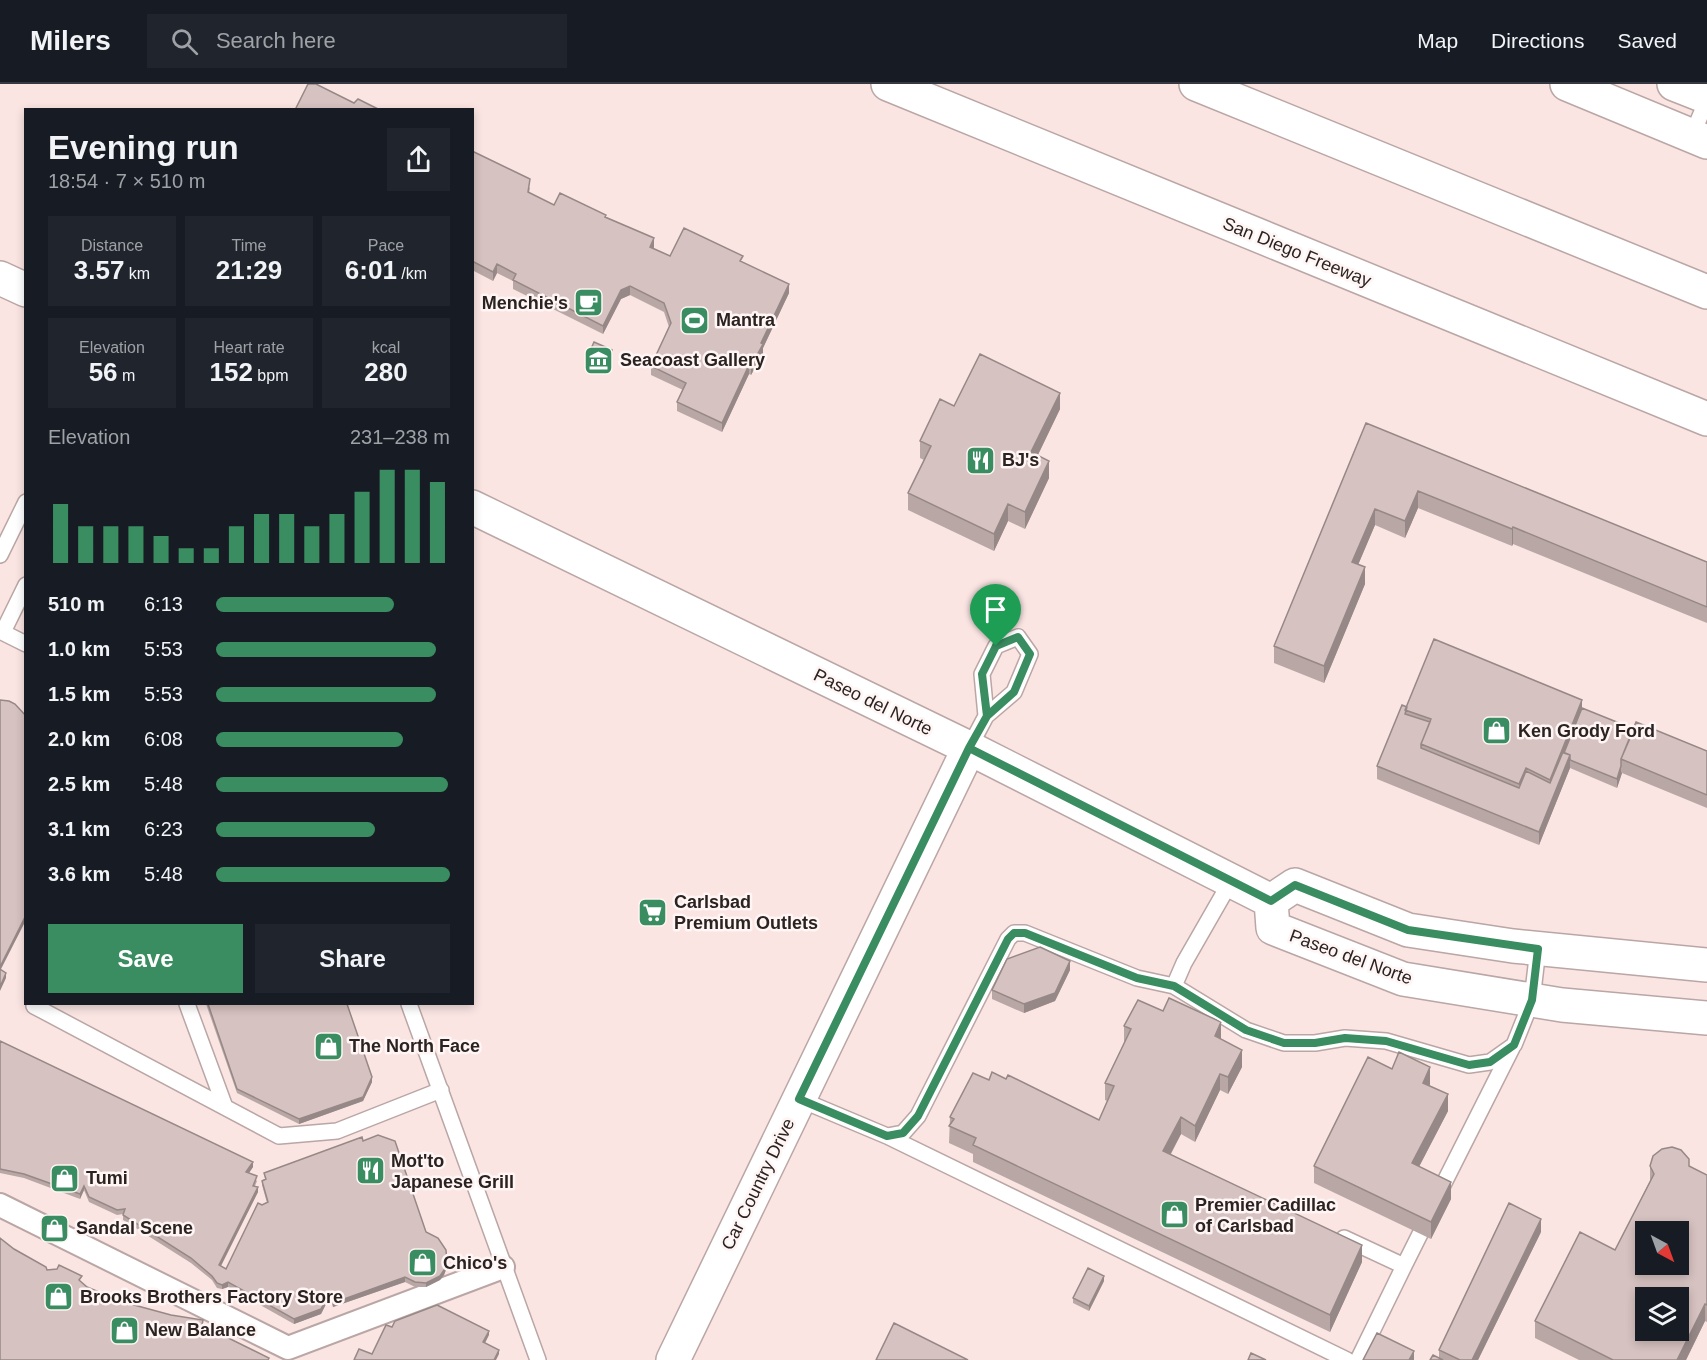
<!DOCTYPE html>
<meta charset="utf-8">
<style>
:root{--surface:#171b24;--page:#20242c;--text:#f1f3f6;--muted:#9ea1a6;--line:#363941;--accent:#398d60}
body{margin:0;font-family:Helvetica,sans-serif;background:var(--page);color:var(--text);height:100vh;display:flex;flex-direction:column;font-size:22px;white-space:nowrap}
*{box-sizing:border-box;margin:0}
p{font-size:20px;color:var(--muted)}
.icon{flex:none;width:33px;height:33px;fill:none;stroke:currentColor;stroke-width:2;stroke-linecap:round;stroke-linejoin:round}
.map{position:relative;flex:1;overflow:hidden}
.drawer{position:absolute;left:24px;top:24px;width:450px;height:897px;display:flex;flex-direction:column;background:var(--surface);border-radius:0px;box-shadow:0 3px 9px #0003}
.drawer>*{flex:none}
.needle{width:39px;rotate:139deg}
.tools{position:absolute;left:1635px;top:1137px;display:grid;gap:12px}
.tools a{display:grid;place-items:center;width:54px;height:54px;border-radius:0px;background:var(--surface);box-shadow:0 3px 9px #0003;font-size:30px}
.pin{position:absolute;display:grid;place-items:center;width:51px;height:51px;color:#fff;margin:-62px -26px;border-radius:50% 50% 50% 0;rotate:-45deg;box-shadow:0 0 6px #0007}
.pin .icon{rotate:45deg}
.round{display:grid;place-items:center;flex:none;width:63px;height:63px;border-radius:0px;background:var(--page)}
.overview{display:flex;align-items:center;justify-content:space-between;height:102px;padding:0 24px}
h1{font-size:33px;font-weight:800;line-height:45px}
.metrics{display:grid;grid-template-columns:repeat(3,1fr);gap:9px;height:102px;padding:6px 24px}
.metrics div{display:grid;align-content:center;border-radius:0px;background:var(--page);text-align:center}
.metrics b{font-size:26px;font-weight:800}
.metrics small{font-size:16px;font-weight:400}
.metrics p{font-size:16px}
.chart{height:168px;padding:12px 24px}
.chart p{display:flex;justify-content:space-between}
.chart svg{width:100%;height:108px;margin-top:6px;stroke:var(--accent);stroke-width:6}
.cta{display:flex;gap:12px;margin-top:auto;padding:12px 24px}
.cta a{flex:1;height:69px;border-radius:0px;background:var(--accent);color:#fff;font-size:24px;font-weight:800;line-height:69px;text-align:center}
.cta a+a{background:var(--page);color:var(--text)}
ul{padding:0 24px;list-style:none;font-size:20px}
li{display:grid;grid-template-columns:96px 72px 1fr;align-items:center;height:45px}
li i{height:15px;border-radius:8px;background:var(--accent)}
header{display:flex;align-items:center;gap:36px;box-sizing:border-box;height:84px;padding:0 30px;background:var(--surface);border-bottom:2px solid var(--line)}
header strong{font-size:28px}
nav{display:flex;gap:33px;margin-inline-start:auto;font-size:21px}
.search{width:420px;height:54px;background:var(--page);display:flex;align-items:center;gap:15px;box-sizing:border-box;padding:0 21px;border-radius:0px;color:var(--muted);font-size:22px}
.map>svg:first-child{display:block}
.lines{fill:none;stroke-linecap:round;stroke-linejoin:round}
.service-casing{stroke:#baa6a4;stroke-width:18}
.pedestrian-casing{stroke:#baa6a4;stroke-width:26}
.tertiary-casing{stroke:#baa6a4;stroke-width:36}
.secondary-casing{stroke:#baa6a4;stroke-width:36}
.motorway-casing{stroke:#baa6a4;stroke-width:36}
.service{stroke:#fff;stroke-width:15}
.pedestrian{stroke:#fff;stroke-width:22}
.tertiary{stroke:#fff;stroke-width:33}
.secondary{stroke:#fff;stroke-width:33}
.motorway{stroke:#fff;stroke-width:33}
.wall{fill:#b8a7a5}
.shaded-wall{fill:#968886}
.building{fill:#d6c2c0;stroke:#968886;stroke-width:1.5;fill-rule:evenodd}
.route-casing{stroke:#fff;stroke-width:12}
.route{stroke:#398d60;stroke-width:8}
.labels{text-anchor:middle;stroke-width:5;stroke-linejoin:round;paint-order:stroke}
.street-label{font-size:18px;fill:#2a2322;stroke:#fef5f4}
.poi-label{font-size:18px;font-weight:bold;fill:#2a2322;stroke:#fef5f4;text-anchor:start}
</style>
<header>
<strong>Milers</strong>
<div class="search"><svg class="icon" aria-label="search" viewBox="0 0 24 24"><circle cx="10" cy="10" r="6"/><path d="M15 15l6 6"/></svg>Search here</div>
<nav><a>Map</a><a>Directions</a><a>Saved</a></nav>
</header>
<div class="map">
<svg width="1707" height="1276" viewBox="0 0 1707 1276">
<rect width="100%" height="100%" fill="#fae5e3"/>
<g class="lines">
<defs>
<path id="service" d="M1692 51 1707 16
M0 471 26 418
M0 547 26 560
M3 548 26 501
M969 664 986 632 1014 608 1030 570 1018 553 996 562 982 590 986 632
M1174 902 1246 946 1284 959H1315L1345 954 1386 957 1469 981 1490 978 1514 961 1532 916 1538 865
M35 920 34 922 279 1052 337 1047 441 1006
M187 920 225 1023
M409 920 538 1276
M799 1015 887 1052 903 1049 918 1032 1008 855 1014 849H1025L1137 894 1174 902 1184 879 1231 797
M887 1052 1347 1276
M1439 1109 1512 964
M1344 1154 1404 1182 1358 1276
M1404 1182 1420 1150"/>
<path id="pedestrian" d="M0 1121 288 1264 503 1183"/>
<path id="tertiary" d="M1567 0 1707 58
M1674 0 1707 13
M673 1276 969 664"/>
<path id="secondary" d="M0 194 26 206
M472 423 969 664 1271 817
M1271 817 1273 844 1403 895 1562 921 1707 934
M1271 817 1295 801 1408 846 1513 862 1707 881"/>
<path id="motorway" d="M888 0 1707 335
M1196 0 1707 208"/>
</defs>
<use href="#service" class="service-casing"/>
<use href="#pedestrian" class="pedestrian-casing"/>
<use href="#tertiary" class="tertiary-casing"/>
<use href="#secondary" class="secondary-casing"/>
<use href="#motorway" class="motorway-casing"/>
<use href="#service" class="service"/>
<use href="#pedestrian" class="pedestrian"/>
<use href="#tertiary" class="tertiary"/>
<use href="#secondary" class="secondary"/>
<use href="#motorway" class="motorway"/>
</g>
<path class="wall" d="M472 67 530 104 529 109 554 121 606 134 654 163 653 165 670 172 743 178 789 209 763 264V269L751 291 749 290 722 348 677 327V318L683 306 651 291V282L669 243 664 228 630 211 621 215 603 250 513 205V197L497 189 493 197 472 186Z
M612 271 604 289 586 280V276Z
M954 322 1060 325 1038 371 1049 394 1025 445 1008 437 994 467 908 426V409L924 376 920 374V357Z
M1366 339 1707 478V539L1513 460 1512 462 1418 424 1405 454 1375 441 1358 481 1365 500 1324 599 1274 579V562Z
M1407 623 1582 624 1634 645 1707 667V724L1622 689 1617 704 1570 684 1539 761 1377 695V682Z
M1070 886 1055 917 1024 929 992 915V906Z
M206 920H347L372 998 363 1017 299 1040 237 1009Z
M1124 942 1221 955 1242 983 1228 1010 1220 1006 1195 1058 1181 1050 1171 1070 1362 1178 1330 1248 973 1078V1070L949 1059 950 1033 989 996 1006 995 1099 1036 1107 1017 1105 1016V999L1124 959Z
M0 957 253 1083 249 1089 257 1097 255 1102 258 1108 220 1182 226 1185 262 1121 267 1119 262 1101V1097L265 1095 264 1089 363 1057 426 1148 447 1183 444 1191 440 1196 426 1203H415L405 1198 333 1223 329 1214 321 1230 294 1240 228 1203 222 1205 217 1204 212 1196 191 1179 123 1136V1130L117 1131 89 1118 84 1106 80 1115 24 1094 0 1089Z
M1392 985 1430 1000V1002L1448 1027 1419 1083 1451 1115 1431 1155 1314 1099V1082Z
M1650 1082H1689L1707 1091V1238L1705 1237 1686 1276H1579L1535 1254V1237L1615 1166 1650 1097Z
M1541 1148 1478 1276H1430L1439 1274V1266Z
M1104 1197 1089 1227 1073 1219V1214Z"/>
<path class="shaded-wall" d="M654 154V163L650 172V163Z
M497 180V189L493 197V188Z
M789 200V209L763 264V269L751 291V282L761 259Z
M630 202V211L621 215 603 250V242L621 206Z
M612 266V271L604 289V284Z
M749 281V290L722 348V339Z
M1060 309V325L1031 385V368Z
M1049 377V394L1025 445V428Z
M1418 407V424L1405 454V437Z
M1008 420V437L994 467V450Z
M1375 425V441L1352 495V478Z
M1513 443V460L1512 462V445Z
M1365 483V500L1324 599V582Z
M1582 616V633L1550 713V696Z
M1570 671V684L1539 761V748Z
M1621 682V688L1622 689 1617 704V695Z
M26 831V836L0 887V883Z
M1070 877V886L1055 917 1024 929V920Z
M6 889V894L0 907V903Z
M1221 938V955L1215 952Z
M1242 966V983L1228 1010V993Z
M1430 983V1000L1423 1016V999Z
M1220 990V1006L1195 1058V1042Z
M372 993V998L363 1017 299 1040V1035Z
M1448 1010V1027L1412 1096V1079Z
M1181 1033V1050L1163 1084V1067Z
M253 1078V1083L246 1093V1088Z
M1451 1098V1115L1431 1155V1138Z
M84 1102V1106L80 1115V1110Z
M258 1103V1108L219 1186V1181Z
M1541 1135V1148L1478 1276H1472Z
M1362 1161V1178L1330 1248V1231Z
M447 1179V1183L444 1191 440 1196 426 1203V1199Z
M1104 1192V1197L1089 1227V1222Z
M405 1193V1198L333 1223V1219Z
M228 1198V1203L222 1205V1201Z
M329 1210V1214L321 1230 294 1240V1235Z
M1705 1220V1237L1686 1276H1677Z
M489 1247V1251L483 1263V1258Z
M499 1266V1270L496 1276H494Z
M1414 1267V1276H1409Z"/>
<path class="building" d="M308 0H316L354 19 358 15 380 26H295Z
M472 67 530 95 528 108 554 121 560 109 606 131 605 133 654 154 650 163 670 172 684 144 743 172 740 177 789 200 761 259 763 260 751 282 749 281 722 339 677 318 686 299 651 282 671 239 664 219 630 202 621 206 603 242 513 196 516 190 497 180 493 188 472 177Z
M594 258 612 266 604 284 586 276Z
M980 270 1060 309 1031 368 1049 377 1025 428 1008 420 994 450 908 409 931 362 920 357 940 315 954 322Z
M1366 339 1707 478V523L1513 443 1512 445 1418 407 1405 437 1375 425 1352 478 1365 483 1324 582 1274 562Z
M1434 555 1582 616 1550 696 1526 684 1519 700 1421 660 1431 635 1405 626Z
M0 616 9 617 15 620 26 632V831L0 883Z
M1402 621 1407 623 1405 630 1430 638 1421 660V664L1519 704 1526 687 1550 699 1563 668 1570 671 1539 748 1377 682Z
M1582 624 1634 645 1621 675V682L1617 695 1570 676V671L1564 669Z
M1636 638 1707 667V711L1621 675Z
M1040 863 1070 877 1055 909 1024 920 992 906 1007 875Z
M0 885 6 889 0 903Z
M1169 914 1221 938 1215 952 1242 966 1228 993 1220 990 1195 1042 1181 1033 1163 1067 1362 1161 1330 1231 973 1061 976 1054 949 1042 954 1035 950 1033 973 989 989 996 992 988 1006 995 1008 991 1099 1036 1114 1002 1105 999 1131 945 1124 942 1138 916 1163 927Z
M208 920H347L372 993 363 1013 299 1035 237 1005Z
M0 957 253 1078 246 1088 257 1092 253 1102 258 1103 219 1181 226 1185 258 1119 262 1121 268 1118 262 1097 266 1095 264 1089 362 1053 363 1057 378 1051 395 1057 426 1148 438 1154 446 1166 447 1179 444 1186 440 1192 426 1199 415 1198 405 1193 333 1219 329 1210 321 1225 294 1235 228 1198 222 1201 217 1199 212 1192 191 1174 123 1131 125 1125 117 1126 89 1113 84 1102 80 1110 24 1090 0 1085Z
M1399 968 1430 983 1423 999 1448 1010 1412 1079 1451 1098 1431 1138 1314 1082 1368 973 1392 985Z
M1672 1063 1681 1066 1689 1075V1082L1707 1091V1221L1705 1220 1677 1276H1613L1535 1237 1580 1148 1615 1166 1654 1090 1650 1082 1653 1072 1662 1065ZM1646 1148H1678V1180H1646ZM1646 1214H1678V1246H1646Z
M1509 1119 1541 1135 1472 1276H1460L1439 1266Z
M0 1154 14 1165 46 1183 47 1186 57 1185 59 1181 82 1192 79 1196 87 1203 123 1218 171 1231 203 1236 202 1241 269 1274 268 1276H0Z
M1088 1184 1104 1192 1089 1222 1073 1214Z
M437 1221 489 1247 483 1258 499 1266 494 1276H354L359 1265 372 1270 386 1241 392 1243 395 1237Z
M894 1239 968 1276H876Z
M1377 1249 1414 1267 1409 1276H1363Z
M1251 1269 1266 1276H1248Z
M1433 1271 1443 1276H1430Z"/>
<g class="lines">
<defs>
<path id="route" d="M996 562 982 590 987 632 969 664 799 1015 887 1052 903 1049 918 1032 1008 855 1014 849H1025L1137 894 1174 902 1246 946 1284 959H1315L1345 954 1386 957 1469 981 1490 978 1514 961 1532 916 1538 865 1408 846 1295 801 1271 817 969 664 987 632 1014 608 1030 570 1018 553 996 562"/>
</defs>
<use href="#route" class="route-casing"/>
<use href="#route" class="route"/>
</g>
<defs>
<symbol id="cafe-square" viewBox="-11 -11 22 22"><rect x="-9" y="-9" width="18" height="18" rx="4" fill="#398d60" stroke="#fef5f4"/><path d="M-5.5-4.5H6V0H3Q3 3.5 0 3.5H-2.5Q-5.5 3.5-5.5 0ZM3-3.2v2h1.7v-2ZM-6 4.5H4V6H-6Z" fill="#fff"/></symbol>
<symbol id="stadium-square" viewBox="-11 -11 22 22"><rect x="-9" y="-9" width="18" height="18" rx="4" fill="#398d60" stroke="#fef5f4"/><path d="M0-5a6.5 5 0 1 0 0 10a6.5 5 0 1 0 0-10ZM-3.5-1.8h7v3.6h-7Z" fill="#fff"/></symbol>
<symbol id="museum-square" viewBox="-11 -11 22 22"><rect x="-9" y="-9" width="18" height="18" rx="4" fill="#398d60" stroke="#fef5f4"/><path d="M0-6L6-3V-2H-6V-3ZM-5-1h2V3h-2ZM-1-1h2V3h-2ZM3-1h2V3H3ZM-6 4H6V6H-6Z" fill="#fff"/></symbol>
<symbol id="restaurant-square" viewBox="-11 -11 22 22"><rect x="-9" y="-9" width="18" height="18" rx="4" fill="#398d60" stroke="#fef5f4"/><path d="M-5-6h1v4h1v-4h1v4h1v-4h1v5L-1.5 .5V6h-2V.5L-5-1ZM5-6V6H3V1.5H1.5Q1.5-4 5-6Z" fill="#fff"/></symbol>
<symbol id="shop-square" viewBox="-11 -11 22 22"><rect x="-9" y="-9" width="18" height="18" rx="4" fill="#398d60" stroke="#fef5f4"/><path d="M-5-2.5h2.3a2.7 3.5 0 0 1 5.4 0H5L5.5 6h-11ZM-1.5-2.5h3a1.5 2.3 0 0 0-3 0Z" fill="#fff"/></symbol>
<symbol id="supermarket-square" viewBox="-11 -11 22 22"><rect x="-9" y="-9" width="18" height="18" rx="4" fill="#398d60" stroke="#fef5f4"/><path d="M-6-5.5h2.5l.6 2H6L4.5 2H-2.5L-4.4-4H-6ZM-1.5 3.2a1.3 1.3 0 1 0 .1 0ZM3 3.2a1.3 1.3 0 1 0 .1 0Z" fill="#fff"/></symbol>
</defs>
<g fill-rule="evenodd">
<use href="#cafe-square" x="572" y="202" width="33" height="33"/>
<use href="#stadium-square" x="678" y="220" width="33" height="33"/>
<use href="#museum-square" x="582" y="260" width="33" height="33"/>
<use href="#restaurant-square" x="964" y="360" width="33" height="33"/>
<use href="#shop-square" x="1480" y="630" width="33" height="33"/>
<use href="#supermarket-square" x="636" y="812" width="33" height="33"/>
<use href="#shop-square" x="312" y="946" width="33" height="33"/>
<use href="#restaurant-square" x="354" y="1070" width="33" height="33"/>
<use href="#shop-square" x="48" y="1078" width="33" height="33"/>
<use href="#shop-square" x="1158" y="1114" width="33" height="33"/>
<use href="#shop-square" x="38" y="1128" width="33" height="33"/>
<use href="#shop-square" x="406" y="1162" width="33" height="33"/>
<use href="#shop-square" x="42" y="1196" width="33" height="33"/>
<use href="#shop-square" x="108" y="1230" width="33" height="33"/>
</g>
<g class="labels">
<g class="street-label">
<text transform="translate(1297 168) rotate(22)" y="6">San Diego Freeway</text>
<text transform="translate(873 618) rotate(26)" y="6">Paseo del Norte</text>
<text transform="translate(1351 873) rotate(20)" y="6">Paseo del Norte</text>
<text transform="translate(758 1100) rotate(-64)" y="6">Car Country Drive</text>
</g>
<g class="poi-label">
<text x="568" y="225" text-anchor="end">Menchie's</text>
<text x="716" y="242">Mantra</text>
<text x="620" y="282">Seacoast Gallery</text>
<text x="1002" y="382">BJ's</text>
<text x="1518" y="653">Ken Grody Ford</text>
<text x="674" y="824">Carlsbad<tspan x="674" dy="21">Premium Outlets</tspan></text>
<text x="349" y="968">The North Face</text>
<text x="391" y="1083">Mot'to<tspan x="391" dy="21">Japanese Grill</tspan></text>
<text x="86" y="1100">Tumi</text>
<text x="1195" y="1127">Premier Cadillac<tspan x="1195" dy="21">of Carlsbad</tspan></text>
<text x="76" y="1150">Sandal Scene</text>
<text x="443" y="1185">Chico's</text>
<text x="80" y="1219">Brooks Brothers Factory Store</text>
<text x="145" y="1252">New Balance</text>
</g>
</g>
</svg>
<div class="tools">
<a><svg class="needle" viewBox="-14 -14 28 28"><path d="M0-13l5 13h-10z" fill="#e53935"/><path d="M0 13l5-13h-10z" fill="#9ea1a6"/></svg></a>
<a><svg class="icon" aria-label="layers" viewBox="0 0 24 24"><path d="M12 4l9 5-9 5-9-5zM3 14l9 5 9-5"/></svg></a>
</div>
<div class="pin" style="left:996px;top:562px;background:#1e9e55"><svg class="icon" aria-label="arrive" viewBox="0 0 24 24"><path d="M6 21V4h12l-3 4 3 4H6"/></svg></div>
<section class="drawer">
<div class="overview"><div><h1>Evening run</h1><p>18:54 · 7 × 510 m</p></div><a class="round"><svg class="icon" aria-label="share" viewBox="0 0 24 24"><path d="M12 15V3M7 8l5-5 5 5M5 13v7h14v-7"/></svg></a></div>
<div class="metrics">
<div><p>Distance</p><b>3.57<small> km</small></b></div>
<div><p>Time</p><b>21:29</b></div>
<div><p>Pace</p><b>6:01<small> /km</small></b></div>
</div>
<div class="metrics">
<div><p>Elevation</p><b>56<small> m</small></b></div>
<div><p>Heart rate</p><b>152<small> bpm</small></b></div>
<div><p>kcal</p><b>280</b></div>
</div>
<div class="chart"><p><span>Elevation</span>231–238 m</p>
<svg viewBox="0 0 160 44" preserveAspectRatio="none"><path d="M5 44V20M15 44V29M25 44V29M35 44V29M45 44V33M55 44V38M65 44V38M75 44V29M85 44V24M95 44V24M105 44V29M115 44V24M125 44V15M135 44V6M145 44V6M155 44V11"/></svg>
</div>
<ul>
<li><b>510 m</b>6:13<i style="width:76%"></i></li>
<li><b>1.0 km</b>5:53<i style="width:94%"></i></li>
<li><b>1.5 km</b>5:53<i style="width:94%"></i></li>
<li><b>2.0 km</b>6:08<i style="width:80%"></i></li>
<li><b>2.5 km</b>5:48<i style="width:99%"></i></li>
<li><b>3.1 km</b>6:23<i style="width:68%"></i></li>
<li><b>3.6 km</b>5:48<i style="width:100%"></i></li>
</ul>
<div class="cta"><a>Save</a><a>Share</a></div>
</section>
</div>
